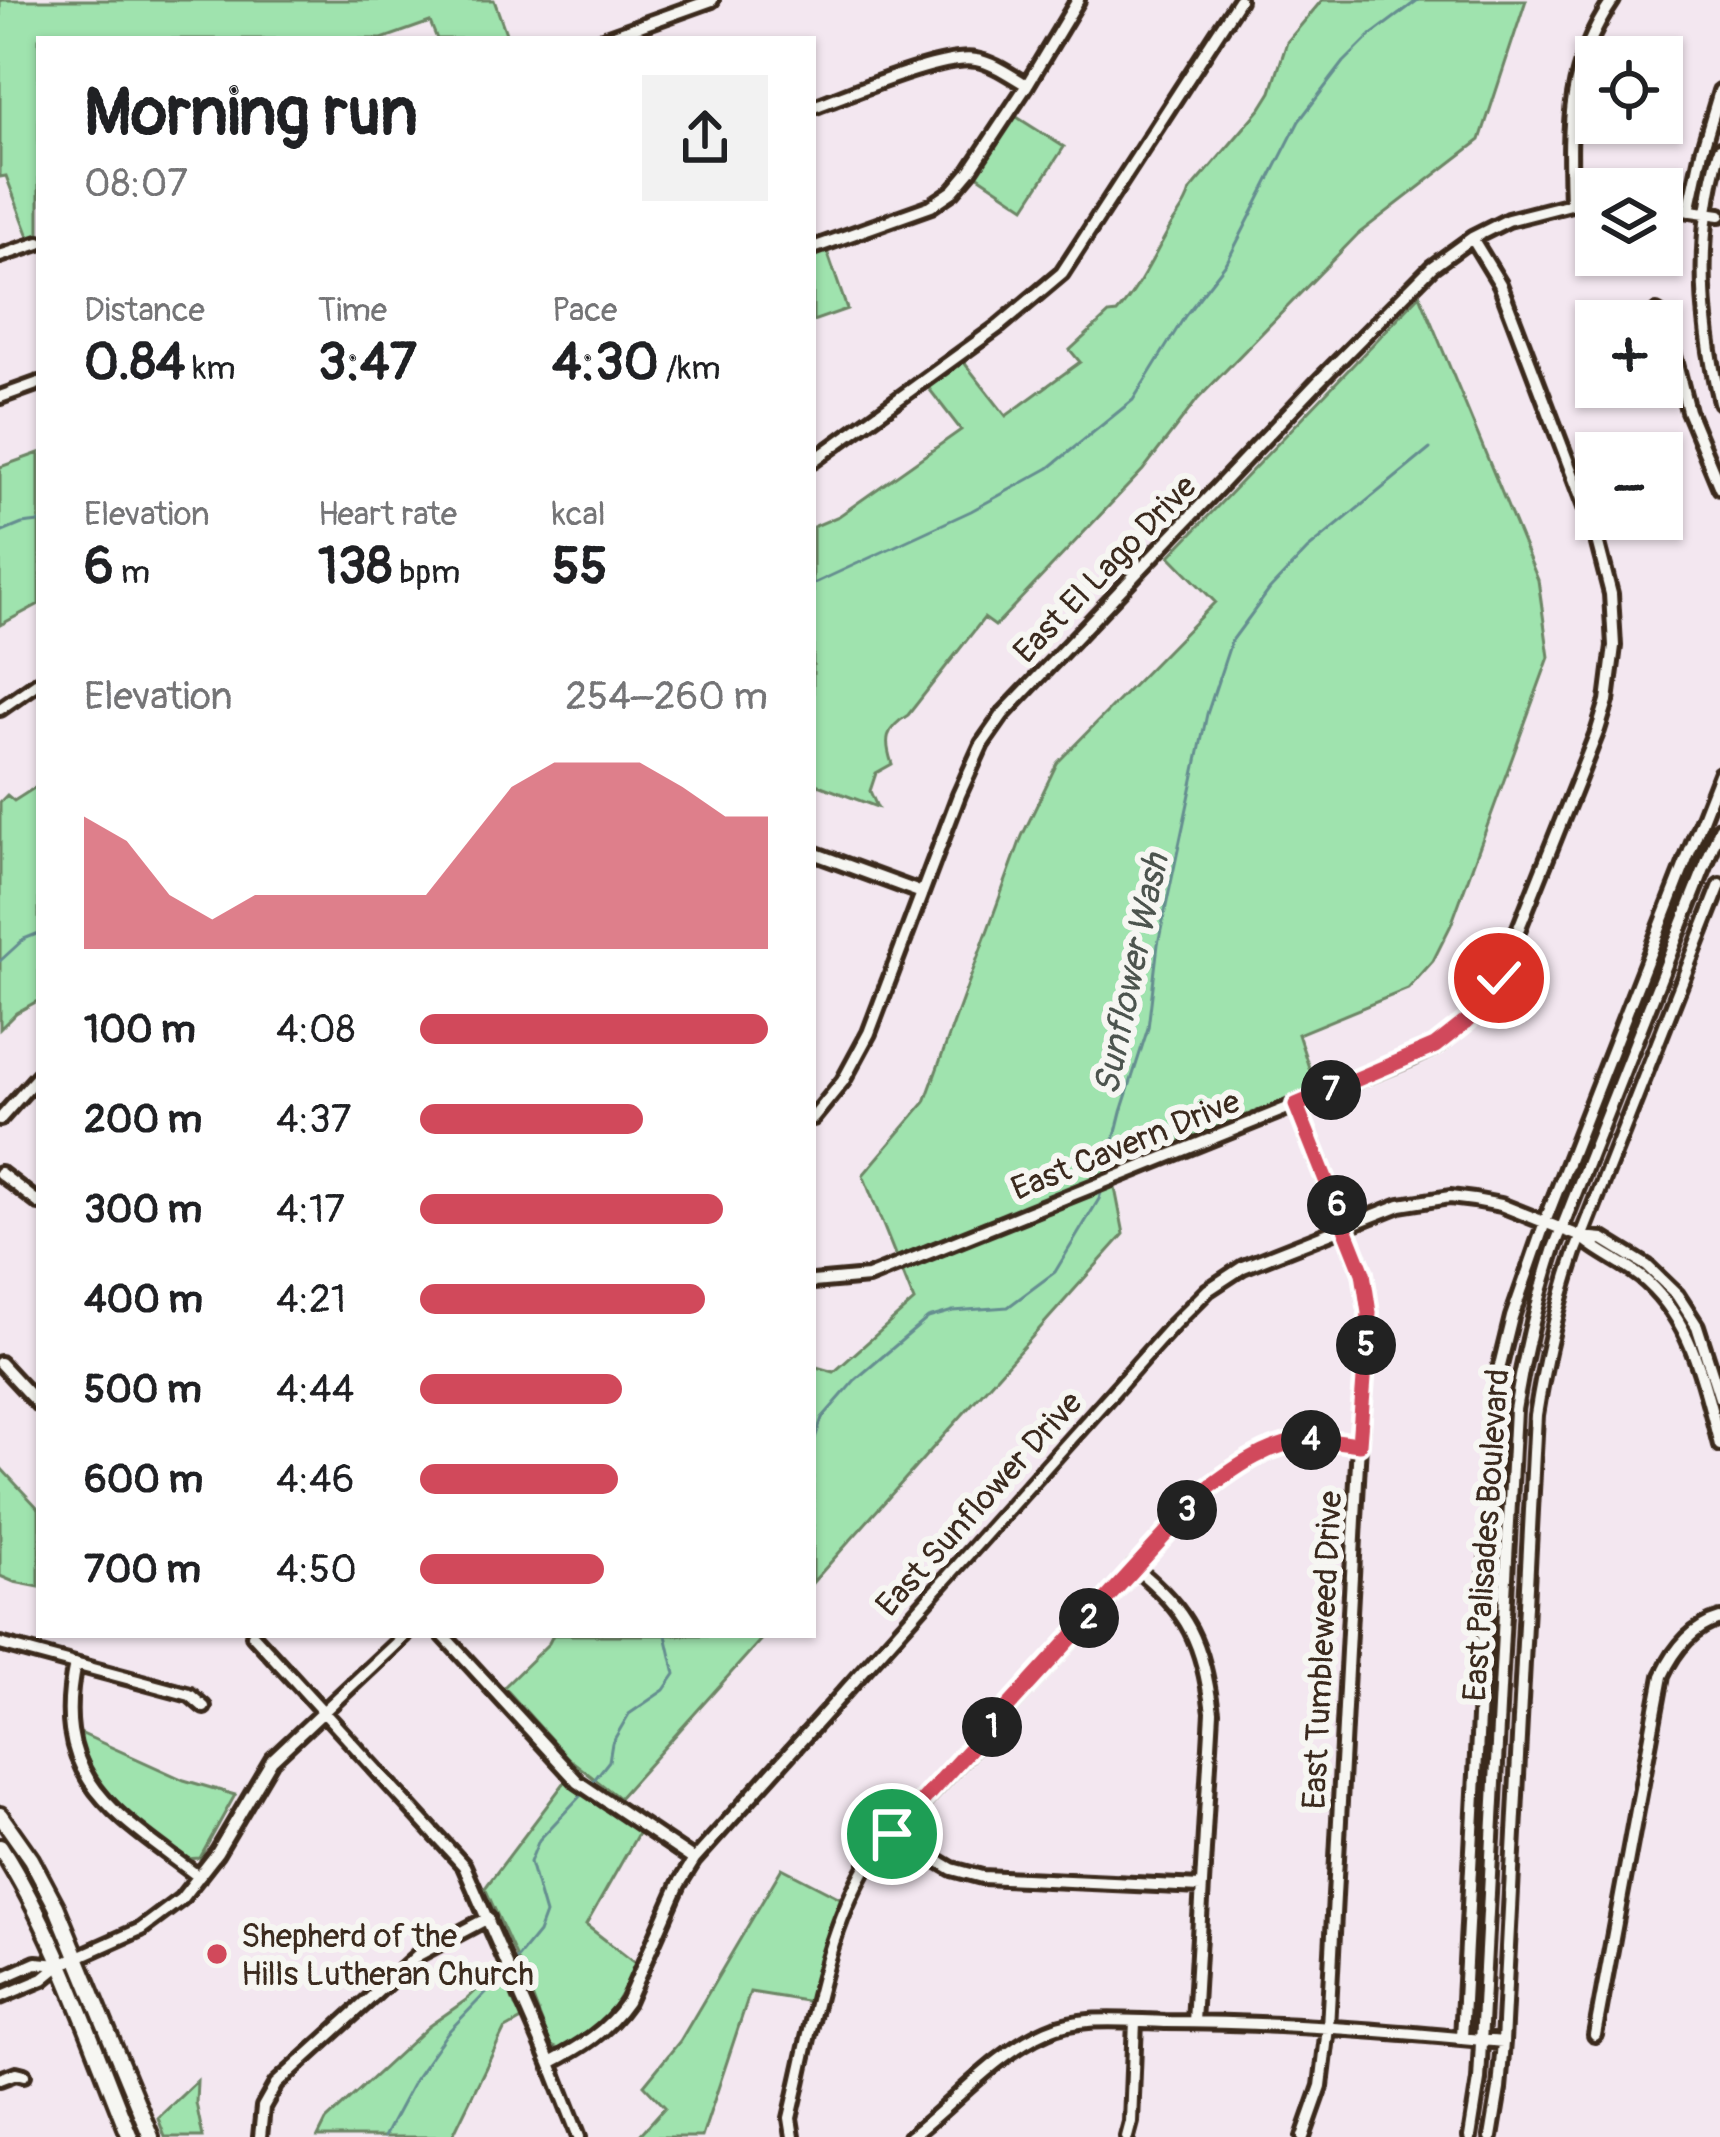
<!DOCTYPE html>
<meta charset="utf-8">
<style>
:root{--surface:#fff;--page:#f2f2f2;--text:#202124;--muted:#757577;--accent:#d1495b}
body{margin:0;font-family:Pangolin,sans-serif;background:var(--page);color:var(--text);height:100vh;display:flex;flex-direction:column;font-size:45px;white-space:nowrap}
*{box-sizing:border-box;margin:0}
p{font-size:39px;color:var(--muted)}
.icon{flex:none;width:66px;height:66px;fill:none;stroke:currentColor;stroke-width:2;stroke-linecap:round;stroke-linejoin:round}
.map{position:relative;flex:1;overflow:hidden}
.panel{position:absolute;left:36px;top:36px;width:780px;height:1602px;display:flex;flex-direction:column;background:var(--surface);border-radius:0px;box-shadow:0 3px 9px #0004}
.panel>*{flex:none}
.controls{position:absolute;left:1575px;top:36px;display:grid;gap:24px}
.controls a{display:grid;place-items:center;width:108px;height:108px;border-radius:0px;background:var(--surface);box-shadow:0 3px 9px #0004;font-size:60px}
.pin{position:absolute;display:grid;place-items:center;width:102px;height:102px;color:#fff;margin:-51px;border:6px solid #fff;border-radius:50%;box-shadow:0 3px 12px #0007}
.km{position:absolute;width:60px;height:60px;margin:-30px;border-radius:50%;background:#222;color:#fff;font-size:33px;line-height:60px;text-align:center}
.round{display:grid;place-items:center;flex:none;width:126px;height:126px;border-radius:0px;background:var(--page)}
.headline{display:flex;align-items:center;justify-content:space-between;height:204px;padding:0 48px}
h1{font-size:66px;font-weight:700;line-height:90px}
.metrics{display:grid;grid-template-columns:repeat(3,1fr);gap:18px;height:204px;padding:12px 48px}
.metrics div{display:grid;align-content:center}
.metrics b{font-size:51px;font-weight:700}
.metrics small{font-size:33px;font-weight:400}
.metrics p{font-size:33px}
.chart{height:336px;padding:24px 48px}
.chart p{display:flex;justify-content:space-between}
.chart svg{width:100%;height:216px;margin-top:12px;fill:var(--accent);opacity:.7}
ul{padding:0 48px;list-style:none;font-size:39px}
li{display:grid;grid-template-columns:192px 144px 1fr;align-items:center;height:90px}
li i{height:30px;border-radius:15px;background:var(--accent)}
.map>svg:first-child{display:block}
.green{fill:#9fe3ae;stroke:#6d8666;stroke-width:3}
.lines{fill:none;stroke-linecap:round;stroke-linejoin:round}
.stream{stroke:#658e90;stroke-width:3}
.minor-casing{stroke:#3b2a1e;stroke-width:20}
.major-casing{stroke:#3b2a1e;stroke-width:22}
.minor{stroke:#f6f6f2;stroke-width:10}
.major{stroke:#f6f6f2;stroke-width:14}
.route-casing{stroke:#fff;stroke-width:24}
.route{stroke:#d1495b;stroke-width:15}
.poi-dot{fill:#d1495b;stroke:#f6f6f2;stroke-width:4.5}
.labels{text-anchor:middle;stroke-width:12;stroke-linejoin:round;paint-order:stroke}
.street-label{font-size:33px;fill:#3b2a1e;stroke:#f6f6f2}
.poi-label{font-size:33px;fill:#3b2a1e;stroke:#f6f6f2;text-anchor:start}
.water-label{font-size:36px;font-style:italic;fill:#4c544e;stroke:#f6f6f2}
</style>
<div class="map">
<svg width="1720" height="2137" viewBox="0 0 1720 2137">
<rect width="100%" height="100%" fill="#f3e7f0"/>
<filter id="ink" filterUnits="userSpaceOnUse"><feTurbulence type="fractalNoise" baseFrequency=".00833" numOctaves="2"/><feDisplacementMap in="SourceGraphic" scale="24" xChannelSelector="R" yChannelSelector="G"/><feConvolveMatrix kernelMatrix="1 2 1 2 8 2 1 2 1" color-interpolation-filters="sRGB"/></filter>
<g filter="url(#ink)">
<path class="green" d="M0 0H494L508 39H437L430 22 382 39H39V235L30 239 6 176 0 177Z
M1322 0H1526L1480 140 1358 234 1197 400 1143 470 995 626 984 618 908 715C885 729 884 740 892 764L876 773 870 791 877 807 813 783V527L839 516 961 430 927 386 963 361 1006 416 1080 362 1070 350 1109 314 1117 313C1141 286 1154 255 1172 224 1179 213 1187 204 1190 191L1261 108 1271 92 1287 42Z
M1012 114 1064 147 1025 207 974 173Z
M827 251 847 309 813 321V256Z
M1420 295 1538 580 1549 657 1451 925 1433 961 1408 989 1298 1034 1316 1089 896 1257 863 1175 925 1102 1022 836 1057 763 1215 602 1170 556Z
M39 453V604L0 625V467Z
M39 785V1000L16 1013 0 1029V802L7 795 14 801Z
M1114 1183 1124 1234 813 1582V1366L834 1372 914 1301 902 1271Z
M0 1467 39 1509V1587L14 1582 0 1576Z
M553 1635H765L619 1798 568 1758 504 1687 549 1643Z
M78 1732 184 1780 235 1795 200 1858 186 1859C139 1821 93 1793 78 1732Z
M567 1779 640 1830 586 1925 636 1964C618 2003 603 2032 561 2050L551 2046 521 1967 485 1888Z
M782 1868 842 1899 812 2002 750 1992 702 2137H638L665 2107 644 2085 680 2041Z
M501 1967 515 2006 525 2018 504 2030 452 2137H318L326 2121 429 2026 466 2000Z
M197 2081 196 2103 203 2137H165L158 2118Z"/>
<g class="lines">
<path class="stream" d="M0 533 22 524 39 522
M813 584 971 511 1049 468 1133 400 1185 316 1227 262 1299 121 1344 62 1371 35 1418 0
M0 961 24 939 39 933
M1104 1180 1121 1112 1148 1028 1158 944 1207 714 1231 642 1270 589 1307 550 1430 449
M813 1444 822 1418 855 1380 928 1318 953 1311 1008 1307 1055 1272 1099 1199 1102 1189
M590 1785 609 1761 612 1743 629 1714 664 1690 675 1674 666 1635
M511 1966 538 1933 545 1914 530 1862 539 1840 584 1792
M384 2137 415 2079 447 2033 505 1973"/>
<defs>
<path id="minor" d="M603 39 712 0
M813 107C848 95 944 53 976 60 994 63 1011 76 1027 85
M1720 149C1696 233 1700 318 1720 402
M1571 204C1569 125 1566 69 1613 0
M1662 207 1720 215
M1689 211 1702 151 1720 91
M813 248 931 206 953 191 970 171 1027 85 1078 0
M0 256 39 243
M1657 312 1668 332 1688 411 1720 488
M0 397 39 383
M813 461 999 326 1062 273 1239 0
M0 709 39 682
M813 853 922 893
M1296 1105 1363 1273 1369 1313 1359 1443 1328 2028 1321 2086 1303 2137
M813 1118 843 1081 869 1033 959 795 982 744 1003 714 1318 382 1432 267 1472 238 1508 220 1571 204 1596 202
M0 1119 39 1075
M0 1173 39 1203
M1584 1239C1604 1256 1628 1264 1647 1282 1694 1325 1705 1387 1720 1445
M813 1282 868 1277 1412 1058 1435 1047 1468 1020 1499 978 1598 730 1607 701 1614 646 1611 594 1596 536 1500 284 1472 238
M0 1363 39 1405
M1134 1567C1190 1613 1202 1641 1212 1712L1194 2022
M253 1635 464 1866 550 2063 579 2137
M443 1635 578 1782 694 1860
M0 1644 190 1695 204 1707
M75 1664C50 1782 117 1814 199 1877
M893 1834 952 1869 982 1877 1201 1887
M0 1979 36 1963 60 1965
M0 1997 43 1979 60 1965 141 1929 181 1899 217 1853 272 1760 405 1635
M1595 2035 1662 1676C1674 1650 1692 1627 1720 1619
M1462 2038 1497 1378 1512 1317 1545 1222 1720 774
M550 2063C581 2047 607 2031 627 2002L679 1884 694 1860 1174 1324 1208 1290 1243 1267 1400 1205 1450 1197 1474 1200 1501 1205 1582 1237 1603 1239 1647 1266 1677 1295 1697 1326 1720 1398
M0 2079 16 2073 24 2075
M260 2137 263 2107 276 2084 418 1955 488 1918
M793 2137 790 2118C810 2036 825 1933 869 1862L1207 1489C1237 1466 1271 1442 1310 1440 1326 1439 1343 1442 1359 1443
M910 2137C955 2103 994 2054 1047 2031 1084 2015 1125 2021 1165 2022 1277 2022 1390 2031 1503 2042
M1127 2137 1131 2122 1135 2021
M1470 2137 1479 2080 1515 1410C1524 1355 1537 1301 1554 1248L1720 828
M1491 2137 1499 2089 1503 2042 1536 1415C1545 1359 1557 1307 1575 1253L1720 885"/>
<path id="major" d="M0 1815 31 1859 56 1906 151 2137
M0 1847C57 1936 90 2040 130 2137"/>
</defs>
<use href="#minor" class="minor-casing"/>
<use href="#major" class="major-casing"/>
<use href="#minor" class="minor"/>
<use href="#major" class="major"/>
</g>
</g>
<g class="lines" filter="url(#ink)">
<defs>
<path id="route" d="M892 1834 1207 1489C1237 1466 1271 1442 1310 1440 1326 1439 1343 1442 1359 1444L1369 1313 1363 1273 1296 1105 1435 1046 1468 1020 1499 978"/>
</defs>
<use href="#route" class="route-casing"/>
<use href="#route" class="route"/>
</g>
<circle class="poi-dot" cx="217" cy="1954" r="12"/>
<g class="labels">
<g class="street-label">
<text transform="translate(1104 568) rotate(-46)" y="12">East El Lago Drive</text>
<text transform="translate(1125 1144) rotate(-22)" y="12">East Cavern Drive</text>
<text transform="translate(978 1503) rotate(-48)" y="12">East Sunflower Drive</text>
<text transform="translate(1485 1535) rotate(-86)" y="12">East Palisades Boulevard</text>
<text transform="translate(1321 1650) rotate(-87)" y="12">East Tumbleweed Drive</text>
</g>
<g class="poi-label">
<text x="241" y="1947">Shepherd of the<tspan x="241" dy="38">Hills Lutheran Church</tspan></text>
</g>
<g class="water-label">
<text transform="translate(1130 974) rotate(-78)" y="13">Sunflower Wash</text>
</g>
</g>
</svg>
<div class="controls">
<a><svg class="icon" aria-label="locate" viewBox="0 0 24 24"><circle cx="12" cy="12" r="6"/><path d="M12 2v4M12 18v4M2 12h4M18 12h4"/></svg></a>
<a><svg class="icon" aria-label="layers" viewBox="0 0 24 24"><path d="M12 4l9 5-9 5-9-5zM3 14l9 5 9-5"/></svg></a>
<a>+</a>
<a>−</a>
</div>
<div class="pin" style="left:892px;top:1834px;background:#1e9e55"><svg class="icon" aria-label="arrive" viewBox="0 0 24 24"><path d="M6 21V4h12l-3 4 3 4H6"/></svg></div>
<div class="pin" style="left:1499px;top:978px;background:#d93025"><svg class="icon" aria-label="check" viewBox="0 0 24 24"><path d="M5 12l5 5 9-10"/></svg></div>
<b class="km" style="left:992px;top:1727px">1</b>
<b class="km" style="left:1089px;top:1618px">2</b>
<b class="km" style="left:1187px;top:1510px">3</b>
<b class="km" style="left:1311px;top:1440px">4</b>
<b class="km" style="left:1366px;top:1345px">5</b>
<b class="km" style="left:1337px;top:1205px">6</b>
<b class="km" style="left:1331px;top:1090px">7</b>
<section class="panel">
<div class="headline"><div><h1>Morning run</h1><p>08:07</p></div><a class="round"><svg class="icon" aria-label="share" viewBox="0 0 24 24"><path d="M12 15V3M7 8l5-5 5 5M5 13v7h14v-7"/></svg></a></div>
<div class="metrics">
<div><p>Distance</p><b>0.84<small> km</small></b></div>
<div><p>Time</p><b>3:47</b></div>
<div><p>Pace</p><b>4:30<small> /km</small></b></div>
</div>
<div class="metrics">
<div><p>Elevation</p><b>6<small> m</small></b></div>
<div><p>Heart rate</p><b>138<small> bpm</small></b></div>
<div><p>kcal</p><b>55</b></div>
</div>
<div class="chart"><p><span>Elevation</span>254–260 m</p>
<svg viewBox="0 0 160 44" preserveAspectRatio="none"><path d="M0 44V17L10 22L20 33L30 38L40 33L50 33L60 33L70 33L80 33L90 22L100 11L110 6L120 6L130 6L140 11L150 17L160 17V44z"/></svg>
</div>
<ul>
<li><b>100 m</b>4:08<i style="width:100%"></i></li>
<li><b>200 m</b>4:37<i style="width:64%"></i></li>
<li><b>300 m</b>4:17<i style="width:87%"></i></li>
<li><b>400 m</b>4:21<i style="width:82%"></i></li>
<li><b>500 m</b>4:44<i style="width:58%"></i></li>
<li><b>600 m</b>4:46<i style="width:57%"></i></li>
<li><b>700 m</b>4:50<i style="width:53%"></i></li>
</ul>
</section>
</div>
